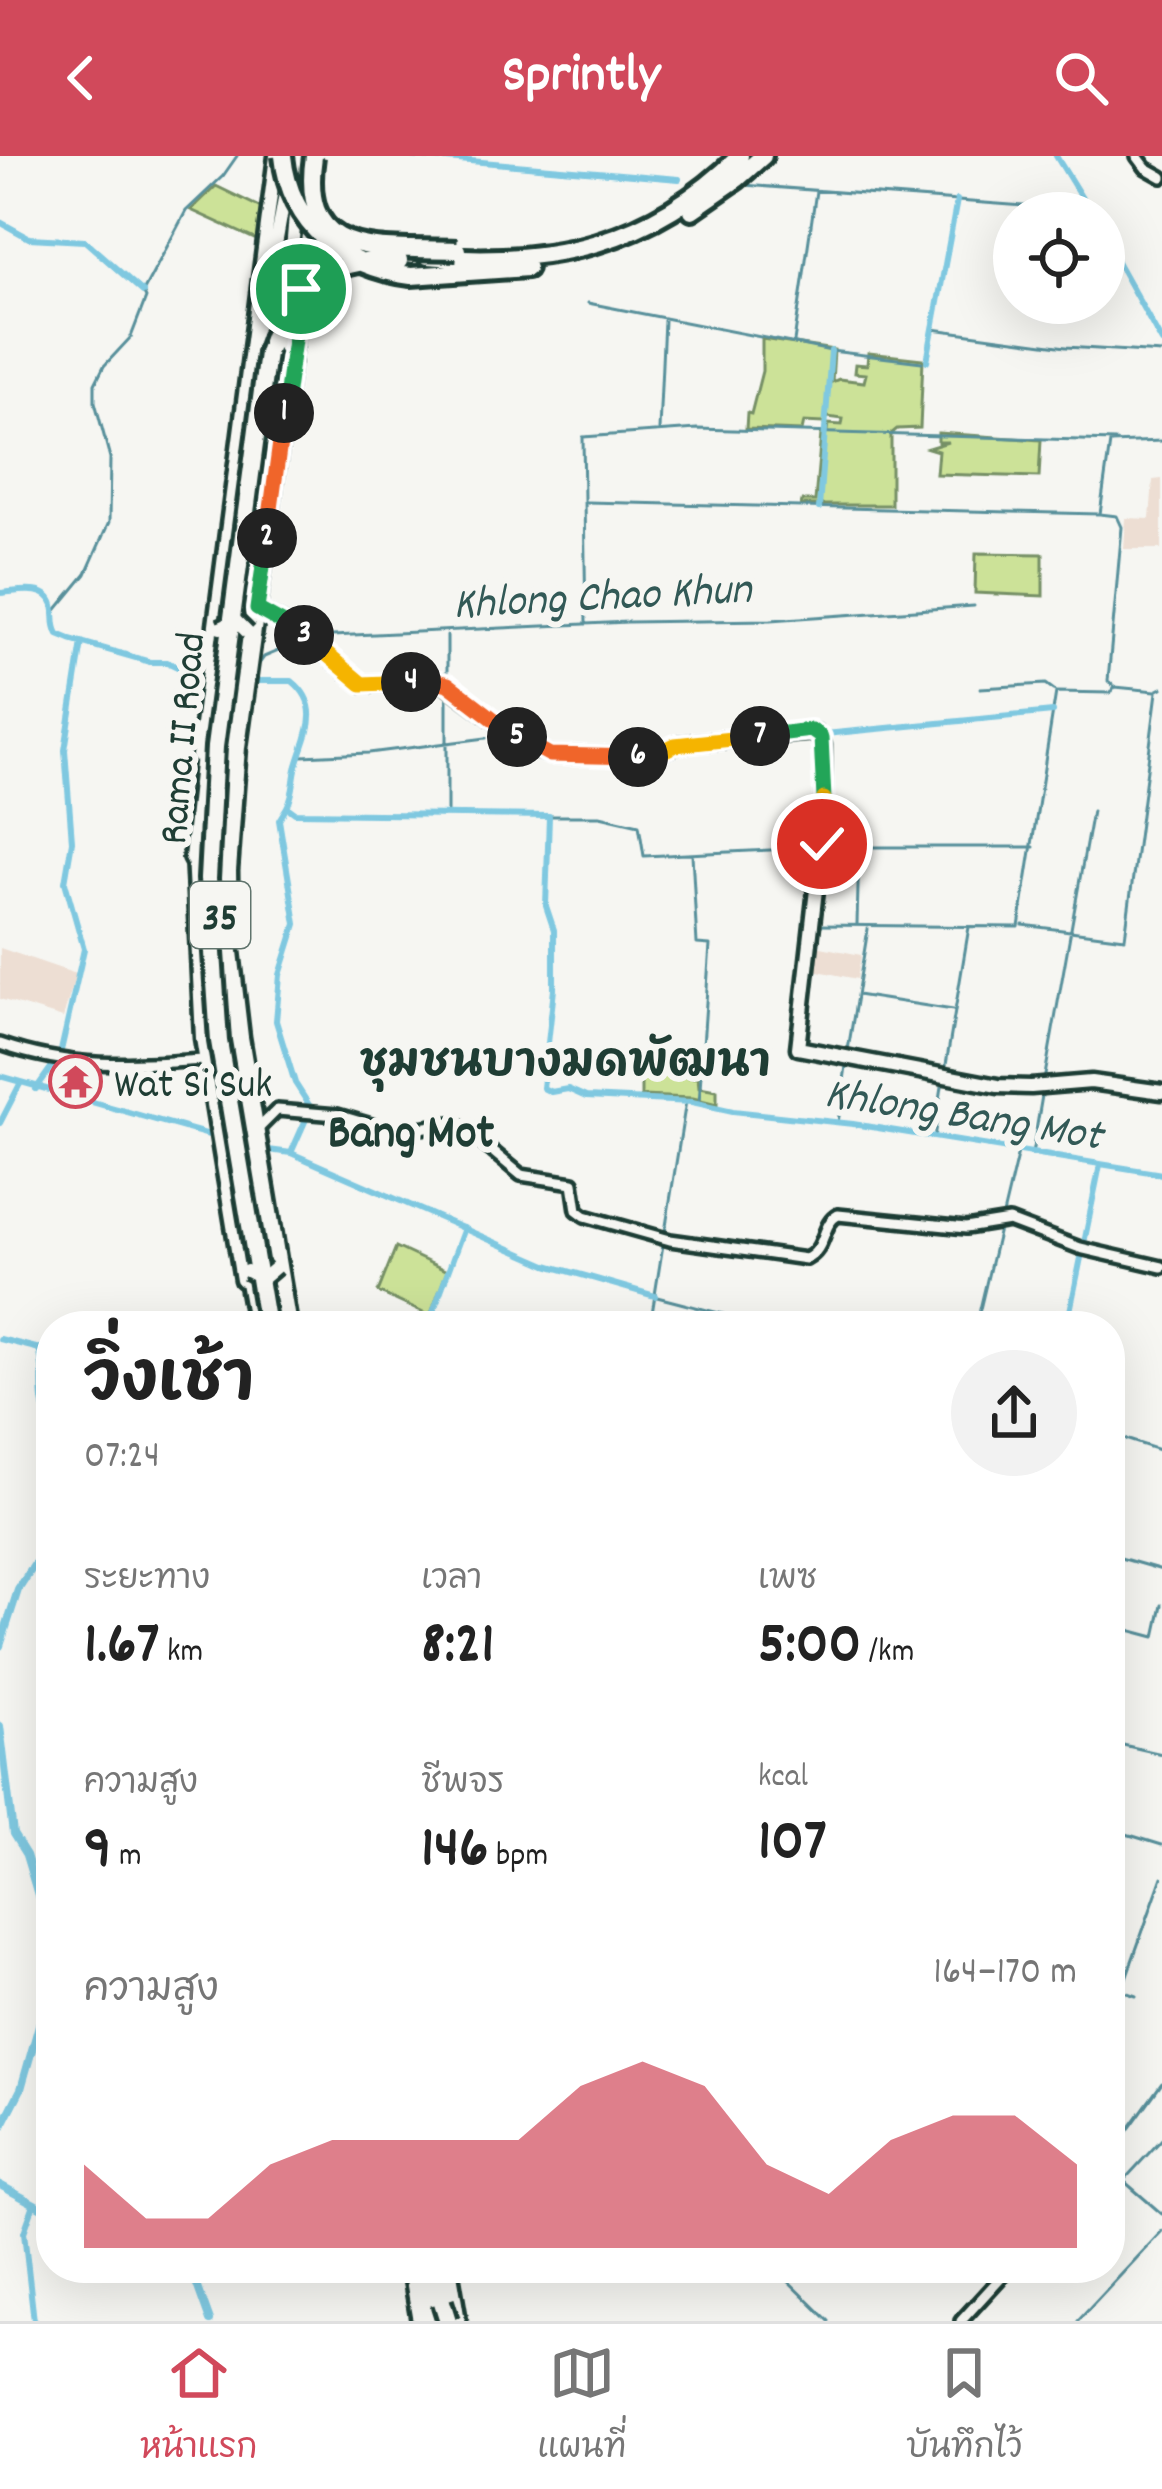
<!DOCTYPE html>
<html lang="th">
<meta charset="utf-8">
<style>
:root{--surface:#fff;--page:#f2f2f2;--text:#222;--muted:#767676;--line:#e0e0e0;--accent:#d1495b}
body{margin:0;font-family:Dekko,"Playpen Sans Thai",sans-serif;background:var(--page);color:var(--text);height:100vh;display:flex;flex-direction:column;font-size:45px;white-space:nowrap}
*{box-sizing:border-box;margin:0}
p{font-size:39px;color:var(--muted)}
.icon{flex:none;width:66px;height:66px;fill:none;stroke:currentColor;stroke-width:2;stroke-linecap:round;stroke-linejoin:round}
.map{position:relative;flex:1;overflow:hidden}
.details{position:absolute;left:36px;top:1155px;width:1089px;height:972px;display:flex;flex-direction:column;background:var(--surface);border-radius:48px;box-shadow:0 12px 48px #0002}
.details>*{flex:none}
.buttons{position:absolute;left:993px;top:36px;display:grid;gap:24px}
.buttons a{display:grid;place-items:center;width:132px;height:132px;border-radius:50%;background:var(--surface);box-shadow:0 12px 48px #0002;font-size:60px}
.pin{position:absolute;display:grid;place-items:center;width:102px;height:102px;color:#fff;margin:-51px;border:6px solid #fff;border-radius:50%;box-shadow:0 3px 12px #0007}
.km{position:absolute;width:60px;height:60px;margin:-30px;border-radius:50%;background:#222;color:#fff;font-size:33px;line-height:60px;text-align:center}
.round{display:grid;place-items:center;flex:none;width:126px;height:126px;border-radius:63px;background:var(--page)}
.head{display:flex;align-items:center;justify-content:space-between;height:204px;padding:0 48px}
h1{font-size:66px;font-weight:700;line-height:90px}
.figures{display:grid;grid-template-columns:repeat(3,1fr);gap:18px;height:204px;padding:12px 48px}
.figures div{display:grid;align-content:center}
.figures b{font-size:60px;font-weight:700}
.figures small{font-size:33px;font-weight:400}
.figures p{font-size:33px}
.chart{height:336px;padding:24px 48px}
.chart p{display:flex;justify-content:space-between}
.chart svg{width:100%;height:216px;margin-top:12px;fill:var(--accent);opacity:.7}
header{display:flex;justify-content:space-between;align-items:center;height:156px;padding:0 48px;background:var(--accent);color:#fff;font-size:54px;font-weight:700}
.menu{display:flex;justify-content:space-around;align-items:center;height:168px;border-top:3px solid var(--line);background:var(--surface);font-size:33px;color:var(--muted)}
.menu a{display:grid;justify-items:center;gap:6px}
.menu .current{color:var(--accent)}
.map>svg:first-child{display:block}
.built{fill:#edded3}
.green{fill:#cce298;stroke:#769066;stroke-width:3}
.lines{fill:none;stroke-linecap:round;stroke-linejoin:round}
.stream{stroke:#59909b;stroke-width:3}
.canal{stroke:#7fc8e0;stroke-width:6}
.river{stroke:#7fc8e0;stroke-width:8}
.minor-casing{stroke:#1f3d34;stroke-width:18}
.major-casing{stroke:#1f3d34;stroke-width:21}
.highway-casing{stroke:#1f3d34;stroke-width:26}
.minor{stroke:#f6f6f2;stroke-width:9}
.major{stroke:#f6f6f2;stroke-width:12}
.highway{stroke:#f6f6f2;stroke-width:16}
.major-bridge-casing{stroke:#1f3d34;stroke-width:21;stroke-linecap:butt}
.highway-bridge-casing{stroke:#1f3d34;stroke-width:26;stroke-linecap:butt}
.major-bridge{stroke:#f6f6f2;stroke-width:12}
.highway-bridge{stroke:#f6f6f2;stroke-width:16}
.split-1-casing{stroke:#fff;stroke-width:24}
.split-2-casing{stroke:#fff;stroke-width:24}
.split-3-casing{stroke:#fff;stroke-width:24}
.split-4-casing{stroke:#fff;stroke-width:24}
.split-5-casing{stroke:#fff;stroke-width:24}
.split-6-casing{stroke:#fff;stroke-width:24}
.split-7-casing{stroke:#fff;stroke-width:24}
.split-8-casing{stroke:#fff;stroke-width:24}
.split-9-casing{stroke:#fff;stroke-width:24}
.split-1{stroke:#22a559;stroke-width:15}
.split-2{stroke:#f0652b;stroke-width:15}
.split-3{stroke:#22a559;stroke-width:15}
.split-4{stroke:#f5b400;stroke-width:15}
.split-5{stroke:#f0652b;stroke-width:15}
.split-6{stroke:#f0652b;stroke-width:15}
.split-7{stroke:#f5b400;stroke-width:15}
.split-8{stroke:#22a559;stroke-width:15}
.split-9{stroke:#f5b400;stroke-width:15}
.labels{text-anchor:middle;stroke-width:12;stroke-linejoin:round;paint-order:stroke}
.shield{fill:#f6f6f2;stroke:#60746d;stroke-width:3}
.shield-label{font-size:39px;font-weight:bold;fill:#1f3d34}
.street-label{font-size:42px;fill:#1f3d34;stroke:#f6f6f2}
.poi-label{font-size:42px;fill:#1f3d34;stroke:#f6f6f2;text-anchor:start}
.water-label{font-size:45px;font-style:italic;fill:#325956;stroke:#f6f6f2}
.neighbourhood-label{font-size:45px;font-weight:bold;fill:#1f3d34;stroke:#f6f6f2}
.quarter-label{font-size:48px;font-weight:bold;fill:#1f3d34;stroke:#f6f6f2}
</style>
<header><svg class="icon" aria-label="back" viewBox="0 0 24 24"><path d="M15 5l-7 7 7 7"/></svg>Sprintly<svg class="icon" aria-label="search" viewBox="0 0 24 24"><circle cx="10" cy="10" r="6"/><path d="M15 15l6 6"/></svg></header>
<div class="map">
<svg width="1162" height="2165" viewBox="0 0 1162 2165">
<rect width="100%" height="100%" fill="#f6f6f2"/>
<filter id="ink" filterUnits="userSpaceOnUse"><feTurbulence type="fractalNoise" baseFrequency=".00833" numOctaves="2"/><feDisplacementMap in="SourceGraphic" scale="24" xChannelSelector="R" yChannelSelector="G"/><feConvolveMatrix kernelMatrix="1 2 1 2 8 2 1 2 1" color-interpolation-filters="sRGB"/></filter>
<g filter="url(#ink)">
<path class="built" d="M1162 323V393H1124L1126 362 1150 363 1153 324Z
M816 790 861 799 857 823 813 814Z
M0 792 76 818 63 862 0 843Z"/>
<path class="green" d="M216 30 263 53 259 85 191 54Z
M762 183 834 194 832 226 839 223 864 226 866 218 854 217 855 208 867 209 868 197 923 203 920 272 897 273 891 278V349H801L802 345H815L821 278 827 275 828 268 842 269 843 263 828 261 823 267 804 266 802 275 746 273 747 257 751 258 762 215Z
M938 277 1041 284 1039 321 936 318 938 295 928 292 948 286H938Z
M976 397 1043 398V440L975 437Z
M641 915 698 922 699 931 717 934V948L693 942 641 940Z
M396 1091 447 1115 430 1160 378 1136Z"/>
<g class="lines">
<path class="stream" d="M744 29 1090 55
M588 147 831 195 922 206
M933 173 1066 191 1162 197
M794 186 816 35
M659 274 664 164
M1162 285 1110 287 1100 358 1117 360 1122 371 1108 525 1115 531 1156 535 1162 532
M586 346 1100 358
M53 458 86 418 109 366 110 302 95 246V228L104 210 131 181 146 142 143 136 186 55 223 20 237 0
M586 467 583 281 697 273 1115 285
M447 480V525
M311 481 628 466 771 464 974 450
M256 512 264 501 302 485
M980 532 1046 528 1054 534
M447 534V658
M302 600 369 597 486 582
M549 660H600L639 669 644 700 813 692
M829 691H1034
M692 698 697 788 710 789 699 947
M857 768 859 693
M817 769 1019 771 1056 536 1111 537 1115 531
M1023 769 1125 782 1157 536
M857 839 953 854
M848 894 868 773
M945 915 969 771
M1044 925 1092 655
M838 967 847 903
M934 982 943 924
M1032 998 1043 934
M1002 1063 1018 996
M657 1141 769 1170
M650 1170 686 945
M976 1170 999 1073
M1110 1278 1162 1295
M1110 1399 1162 1414
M1110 1469 1155 1481 1162 1449
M1110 1586 1162 1598
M1110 1673 1162 1689
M41 1749 51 1747
M1110 1831 1136 1840
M48 1837H51
M1110 1867 1162 1721
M1110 1999 1162 1927
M1110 2013 1162 2058
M1125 2023 1162 1983
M775 2112 829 2165
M1078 2165 1162 2075"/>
<path class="canal" d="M411 0 679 23
M1056 0 1091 57
M0 66 29 82 85 85 143 136
M1104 82 1162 186
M927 205 957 44
M819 352 831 195
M0 437C17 436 47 428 53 449 56 461 52 467 58 478L70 483 150 506H167L188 516 223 521
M248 525H292C326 552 303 584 296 613 293 627 294 638 287 651L295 657 549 660 546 750 554 774V833L543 932 551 936 568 933 586 941 692 946 733 955 853 968 1162 1018
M825 578 1053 556
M287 651 279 664 296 768 280 819 276 865 295 927 311 952 291 997
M0 920 220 982
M36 933 60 899 84 793 65 726 72 685 65 594 82 486
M0 967 20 928
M261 993 291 997 547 1109 655 1140
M428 1170 464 1072
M1067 1170 1100 1009
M0 1183 40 1193
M34 2165 24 2076 34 2048"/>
<path class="river" d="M40 1193C48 1220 37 1236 51 1269
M0 1490 18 1434 51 1383
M0 1570 13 1678 26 1699 41 1749 48 1837 21 1933 0 1974
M0 2029 51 2057
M191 2112 210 2165"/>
<defs>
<path id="minor" d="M1137 0 1146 12 1162 21
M0 888C72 913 130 909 205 904
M257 974 277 954 337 959 395 976 452 967 467 974 521 1019 573 1027 577 1054 585 1060 670 1084 806 1103C827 1093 821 1068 838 1059L966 1072 1009 1065 1080 1092 1162 1111
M961 2165 1003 2119V2112"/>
<path id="major" d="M302 122 310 65
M288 142 300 0
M247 290 264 158 287 26
M257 453 295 473 362 528 443 526 532 592 551 599 649 601 679 588 815 576 823 589 824 663 798 892 998 930 1031 931 1091 926 1162 936
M198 600 276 0
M193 698 202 882 242 1124
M290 1170 242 881 231 787 230 715 239 591 297 166
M410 2112 419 2165
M450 2112 459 2165"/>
<path id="highway" d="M692 54 737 23 763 0
M428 100C550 111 651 88 740 0
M411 120 527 112
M268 261 226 600 219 721 230 885 278 1170
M273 276 284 188
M193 702 205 590
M247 1115 257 1170
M422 2112 431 2165
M438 2112 446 2158"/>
</defs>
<use href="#minor" class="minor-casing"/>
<use href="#major" class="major-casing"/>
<use href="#highway" class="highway-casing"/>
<use href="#minor" class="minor"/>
<use href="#major" class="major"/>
<use href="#highway" class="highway"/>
<defs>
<path id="major-bridge" d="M220 472 236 465 248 477
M247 1115 262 1123 276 1111"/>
<path id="highway-bridge" d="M283 0C290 70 344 112 411 120
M314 0C298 107 380 90 457 94
M305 132C333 107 364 104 399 105
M284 188 298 142
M267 1170 219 885 208 723 215 591 267 197 286 144 322 103
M442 2146 448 2165"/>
</defs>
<use href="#major-bridge" class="major-bridge-casing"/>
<use href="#highway-bridge" class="highway-bridge-casing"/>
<use href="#major-bridge" class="major-bridge"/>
<use href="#highway-bridge" class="highway-bridge"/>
</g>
</g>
<g class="lines" filter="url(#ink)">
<defs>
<path id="split-1" d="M284 257 301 133"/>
<path id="split-2" d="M267 382 284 257"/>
<path id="split-3" d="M267 382 257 453 304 479"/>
<path id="split-4" d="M304 479 362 528 411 526"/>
<path id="split-5" d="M411 526 433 524 448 528 517 581"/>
<path id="split-6" d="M517 581 550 599 638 601"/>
<path id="split-7" d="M638 601 655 599 675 589 760 580"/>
<path id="split-8" d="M760 580 811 574 821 581 824 643"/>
<path id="split-9" d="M822 688 824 643"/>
</defs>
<use href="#split-1" class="split-1-casing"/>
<use href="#split-2" class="split-2-casing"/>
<use href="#split-3" class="split-3-casing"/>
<use href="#split-4" class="split-4-casing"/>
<use href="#split-5" class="split-5-casing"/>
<use href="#split-6" class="split-6-casing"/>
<use href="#split-7" class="split-7-casing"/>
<use href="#split-8" class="split-8-casing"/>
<use href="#split-9" class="split-9-casing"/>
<use href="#split-1" class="split-1"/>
<use href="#split-2" class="split-2"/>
<use href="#split-3" class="split-3"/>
<use href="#split-4" class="split-4"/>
<use href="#split-5" class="split-5"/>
<use href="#split-6" class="split-6"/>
<use href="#split-7" class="split-7"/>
<use href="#split-8" class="split-8"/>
<use href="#split-9" class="split-9"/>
</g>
<defs>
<symbol id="temple-ring" viewBox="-11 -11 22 22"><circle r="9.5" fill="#f6f6f2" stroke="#d1495b" stroke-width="1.5"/><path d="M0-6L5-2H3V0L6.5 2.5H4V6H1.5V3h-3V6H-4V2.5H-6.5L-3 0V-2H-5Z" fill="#d1495b"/></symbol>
</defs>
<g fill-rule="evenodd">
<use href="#temple-ring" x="46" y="896" width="59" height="59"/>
</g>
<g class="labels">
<rect class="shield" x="190" y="726" width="60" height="66" rx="9"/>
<g class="shield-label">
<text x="220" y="773">35</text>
</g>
<g class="street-label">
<text transform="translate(179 582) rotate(-85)" y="15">Rama II Road</text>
</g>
<g class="poi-label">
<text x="114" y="940">Wat Si Suk</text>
</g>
<g class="water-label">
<text transform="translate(602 437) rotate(-3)" y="16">Khlong Chao Khun</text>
<text transform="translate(964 955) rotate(9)" y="16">Khlong Bang Mot</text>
</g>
<g class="neighbourhood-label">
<text x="565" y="919">ชุมชนบางมดพัฒนา</text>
</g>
<g class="quarter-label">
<text x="411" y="990">Bang Mot</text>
</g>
</g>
</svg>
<div class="buttons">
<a><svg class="icon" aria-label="locate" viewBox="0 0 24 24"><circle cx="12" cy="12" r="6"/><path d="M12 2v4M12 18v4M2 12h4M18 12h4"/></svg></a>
</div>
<div class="pin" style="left:301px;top:133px;background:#1e9e55"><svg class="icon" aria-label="arrive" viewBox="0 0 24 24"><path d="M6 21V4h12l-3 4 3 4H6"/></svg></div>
<div class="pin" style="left:822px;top:688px;background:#d93025"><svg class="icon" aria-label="check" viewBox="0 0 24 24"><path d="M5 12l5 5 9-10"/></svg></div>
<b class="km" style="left:284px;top:257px">1</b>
<b class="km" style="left:267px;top:382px">2</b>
<b class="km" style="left:304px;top:479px">3</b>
<b class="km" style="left:411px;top:526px">4</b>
<b class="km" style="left:517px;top:581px">5</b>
<b class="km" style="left:638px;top:601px">6</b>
<b class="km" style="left:760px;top:580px">7</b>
<section class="details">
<div class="head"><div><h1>วิ่งเช้า</h1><p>07:24</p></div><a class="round"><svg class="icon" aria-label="share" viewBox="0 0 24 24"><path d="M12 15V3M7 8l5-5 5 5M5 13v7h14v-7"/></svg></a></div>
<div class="figures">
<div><p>ระยะทาง</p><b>1.67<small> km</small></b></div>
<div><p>เวลา</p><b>8:21</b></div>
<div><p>เพซ</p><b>5:00<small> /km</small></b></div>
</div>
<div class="figures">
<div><p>ความสูง</p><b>9<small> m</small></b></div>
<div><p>ชีพจร</p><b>146<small> bpm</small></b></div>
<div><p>kcal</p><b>107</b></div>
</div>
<div class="chart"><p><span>ความสูง</span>164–170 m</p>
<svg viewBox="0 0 160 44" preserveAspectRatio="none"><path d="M0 44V27L10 38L20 38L30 27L40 22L50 22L60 22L70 22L80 11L90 6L100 11L110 27L120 33L130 22L140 17L150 17L160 27V44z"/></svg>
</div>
</section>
</div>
<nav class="menu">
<a class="current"><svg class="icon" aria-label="home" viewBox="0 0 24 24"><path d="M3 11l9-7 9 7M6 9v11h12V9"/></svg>หน้าแรก</a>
<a><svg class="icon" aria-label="map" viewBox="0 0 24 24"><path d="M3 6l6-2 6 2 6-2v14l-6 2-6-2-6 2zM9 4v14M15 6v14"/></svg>แผนที่</a>
<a><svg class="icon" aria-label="saved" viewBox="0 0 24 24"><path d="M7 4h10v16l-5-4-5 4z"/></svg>บันทึกไว้</a>
</nav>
